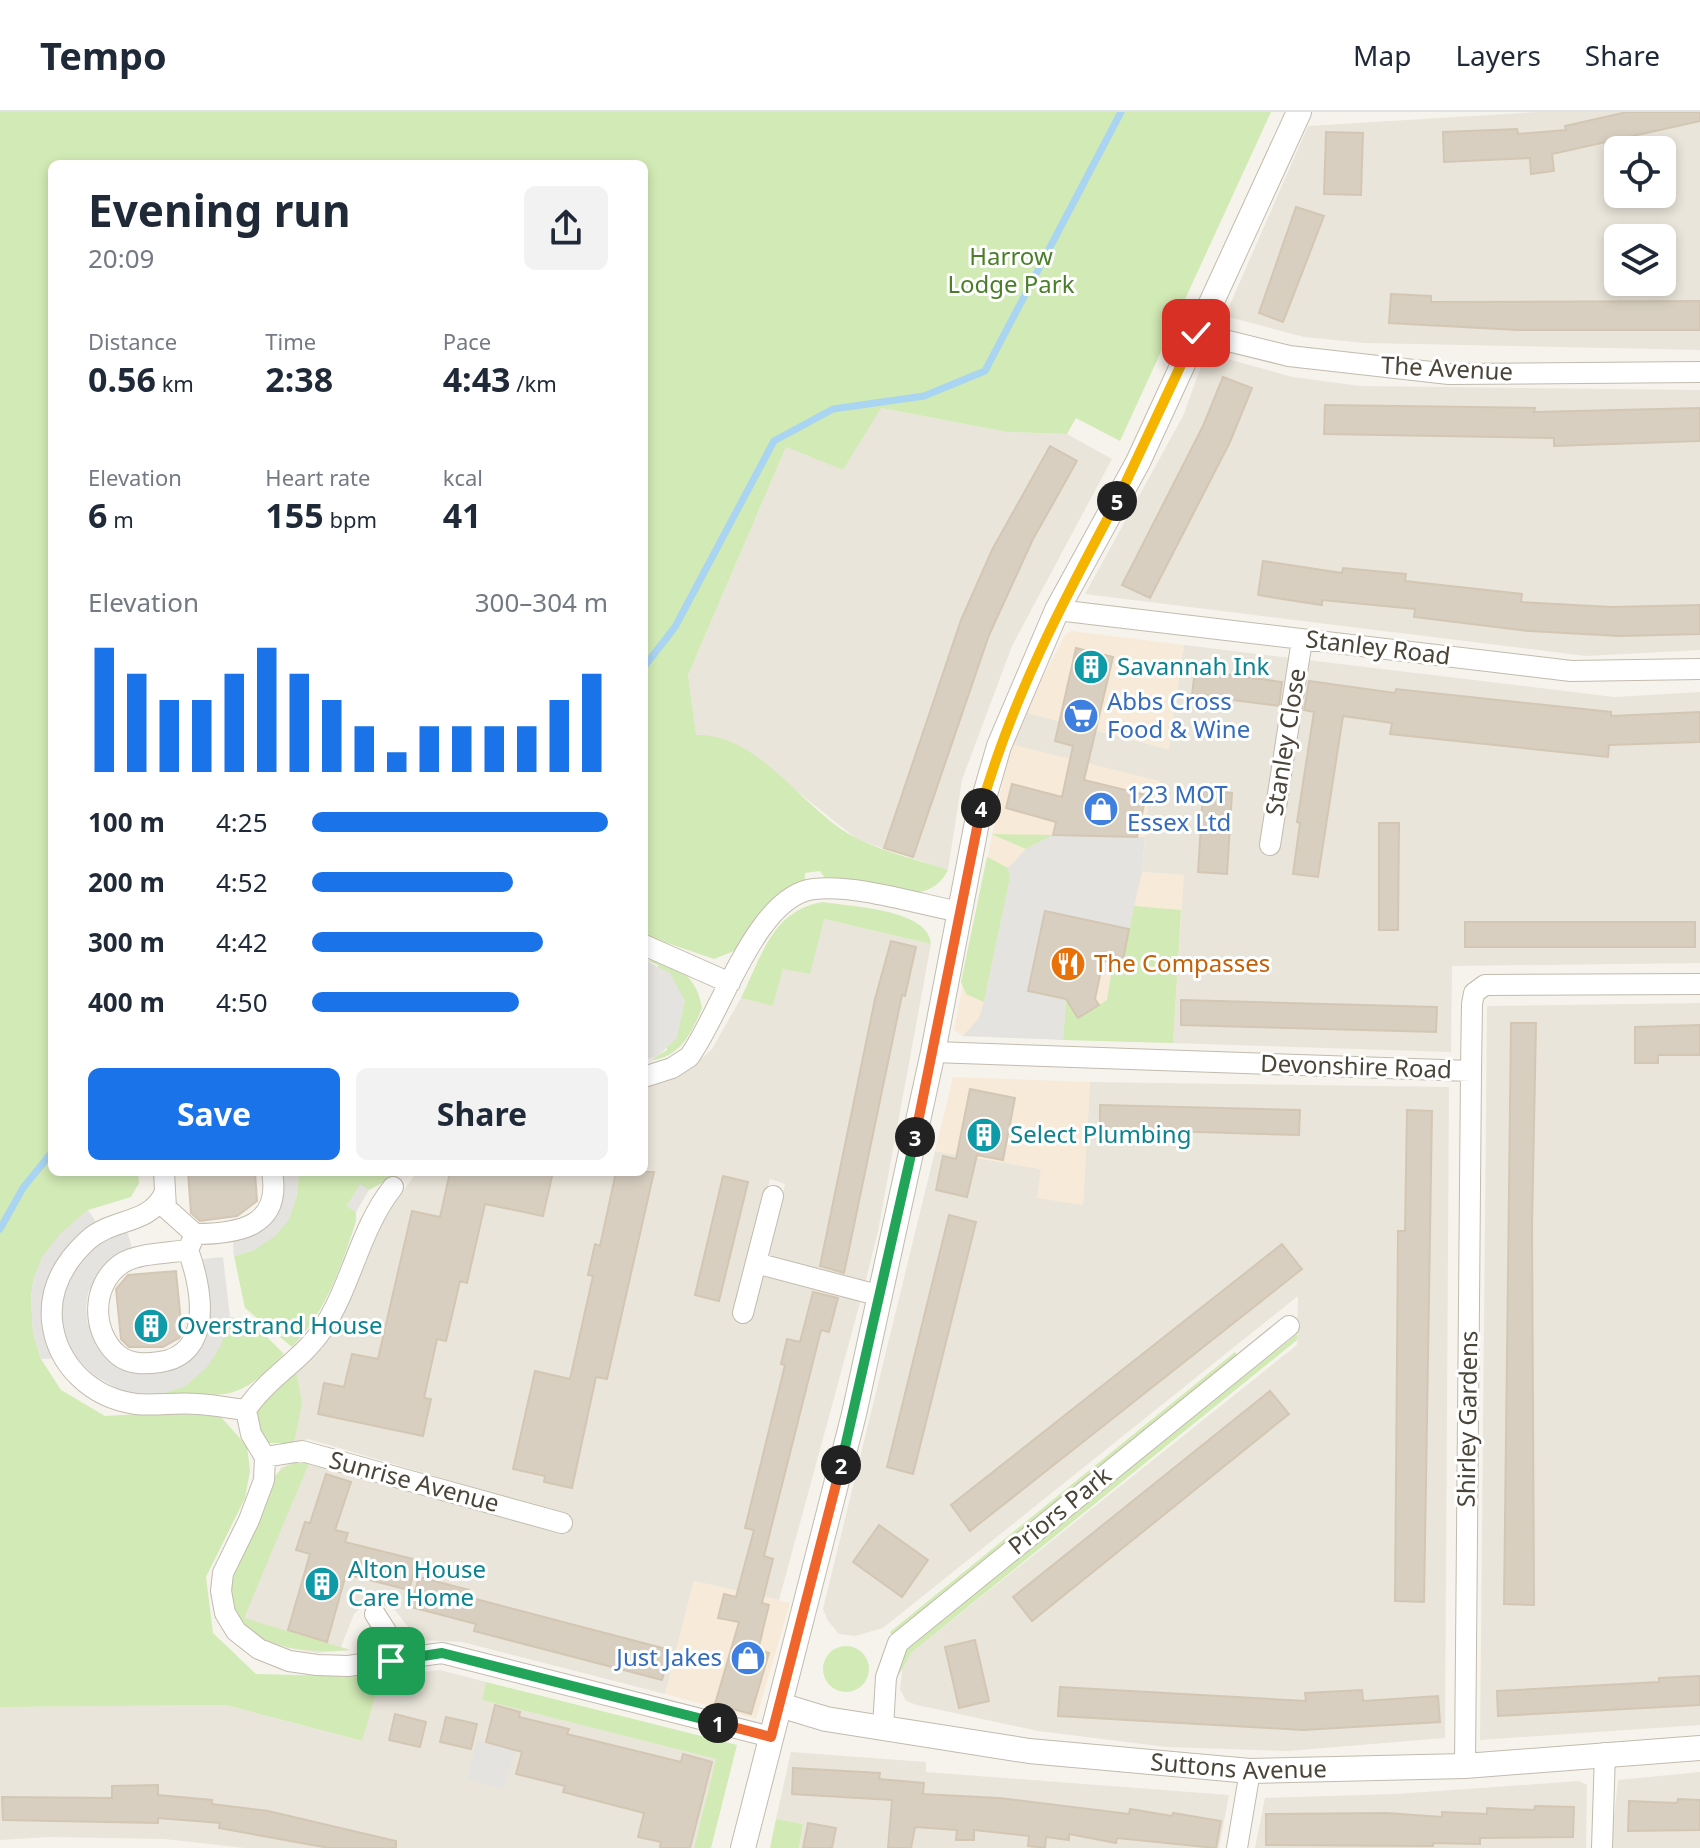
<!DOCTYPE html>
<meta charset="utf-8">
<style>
:root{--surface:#fff;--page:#f2f2f3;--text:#1f2937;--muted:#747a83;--line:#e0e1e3;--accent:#1a73e8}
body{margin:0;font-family:"Noto Sans",sans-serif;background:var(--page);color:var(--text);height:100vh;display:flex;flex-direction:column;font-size:30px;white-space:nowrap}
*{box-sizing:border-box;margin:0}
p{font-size:26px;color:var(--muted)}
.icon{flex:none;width:44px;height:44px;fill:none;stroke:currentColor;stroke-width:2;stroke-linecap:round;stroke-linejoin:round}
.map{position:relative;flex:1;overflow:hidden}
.panel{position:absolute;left:48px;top:48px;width:600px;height:1016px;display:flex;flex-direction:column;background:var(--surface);border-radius:12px;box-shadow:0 4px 12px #0003}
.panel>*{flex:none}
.tools{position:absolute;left:1604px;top:24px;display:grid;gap:16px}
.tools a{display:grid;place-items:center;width:72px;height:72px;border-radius:12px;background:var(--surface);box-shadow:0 4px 12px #0003;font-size:40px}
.pin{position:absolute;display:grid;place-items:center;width:68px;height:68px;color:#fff;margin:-34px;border-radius:16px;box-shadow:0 4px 12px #0006}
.km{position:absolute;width:40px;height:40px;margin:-20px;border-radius:50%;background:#222;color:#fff;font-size:22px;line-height:40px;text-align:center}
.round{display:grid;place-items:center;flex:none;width:84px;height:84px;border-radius:12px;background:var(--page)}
.head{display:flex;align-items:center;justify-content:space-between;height:136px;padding:0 40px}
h1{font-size:44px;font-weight:700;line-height:60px}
.metrics{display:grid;grid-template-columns:repeat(3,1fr);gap:12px;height:136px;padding:8px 40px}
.metrics div{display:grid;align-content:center}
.metrics b{font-size:34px;font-weight:700}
.metrics small{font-size:22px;font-weight:400}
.metrics p{font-size:22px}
.chart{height:224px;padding:16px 40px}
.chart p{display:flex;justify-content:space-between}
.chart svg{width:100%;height:144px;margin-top:8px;stroke:var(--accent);stroke-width:6}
.button{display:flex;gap:16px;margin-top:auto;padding:16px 40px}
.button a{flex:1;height:92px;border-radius:12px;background:var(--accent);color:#fff;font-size:32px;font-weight:700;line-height:92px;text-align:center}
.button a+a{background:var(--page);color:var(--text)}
ul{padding:0 40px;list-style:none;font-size:26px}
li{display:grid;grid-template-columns:128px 96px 1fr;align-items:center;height:60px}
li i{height:20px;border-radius:10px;background:var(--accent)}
header{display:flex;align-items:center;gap:48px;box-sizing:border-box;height:112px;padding:0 40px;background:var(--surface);border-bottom:2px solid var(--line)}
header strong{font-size:38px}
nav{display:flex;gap:44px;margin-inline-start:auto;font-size:28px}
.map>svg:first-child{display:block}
.residential{fill:#eae5da;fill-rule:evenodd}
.commercial{fill:#f7ead8}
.green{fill:#d2eab5}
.parking{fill:#e5e3e0}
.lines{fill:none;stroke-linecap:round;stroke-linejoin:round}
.stream{stroke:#a9d4f2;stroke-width:7}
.building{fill:#d8cfc1;stroke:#d3c7b4;stroke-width:2}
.minor-casing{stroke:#c2bbae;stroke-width:22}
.tertiary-casing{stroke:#c2bbae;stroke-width:26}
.minor{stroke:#fff;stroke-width:20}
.tertiary{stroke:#fff;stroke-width:24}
.split-1-casing{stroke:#fff;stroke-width:16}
.split-2-casing{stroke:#fff;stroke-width:16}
.split-3-casing{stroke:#fff;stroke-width:16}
.split-4-casing{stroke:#fff;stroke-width:16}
.split-5-casing{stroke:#fff;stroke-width:16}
.split-6-casing{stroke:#fff;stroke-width:16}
.split-1{stroke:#22a559;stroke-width:10}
.split-2{stroke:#f0652b;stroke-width:10}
.split-3{stroke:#22a559;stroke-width:10}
.split-4{stroke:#f0652b;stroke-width:10}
.split-5{stroke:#f5b400;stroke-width:10}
.split-6{stroke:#f5b400;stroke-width:10}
.labels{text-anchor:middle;stroke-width:6;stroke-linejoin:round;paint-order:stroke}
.park-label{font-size:24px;fill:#4a7f2a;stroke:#fff}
.street-label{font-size:24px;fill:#4b4439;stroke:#fff}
.culture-label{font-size:24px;fill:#0d838f;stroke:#fff;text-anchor:start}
.shop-label{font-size:24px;fill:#366cbe;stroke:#fff;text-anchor:start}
.food-label{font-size:24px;fill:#c56008;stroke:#fff;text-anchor:start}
</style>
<header>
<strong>Tempo</strong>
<nav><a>Map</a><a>Layers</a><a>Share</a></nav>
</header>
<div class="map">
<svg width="1700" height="1736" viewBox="0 0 1700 1736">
<rect width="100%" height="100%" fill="#f6f3ec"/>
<path class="residential" d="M1538 0H1700V238L1365 231 1304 225 1225 204 1308 14ZM1618 38H1662V82H1618ZM1618 126H1662V170H1618Z
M1206 241 1293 265 1360 274 1700 278V538L1586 544 1085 482 1183 304Z
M880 296 1007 320 1067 322 1112 347 1012 534 962 668 948 758 858 728 743 636 696 624 688 563 786 335 843 358Z
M1184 533 1614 585 1700 580V851L1452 854 1451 940 1173 931 1183 763 1142 760 1149 679 1010 632 1024 600 1168 637Z
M824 807 931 832 878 1119 864 1176 766 1149 785 1072 770 1067 734 1206 750 1211 762 1162 861 1187 779 1488 694 1469 665 1582 462 1530 418 1528 395 1498 381 1492 363 1494 354 1502 341 1535 350 1538 317 1541 287 1536 249 1516 235 1499V1453L255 1420 281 1355 294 1351 317 1352 564 1421 568 1403 308 1327 293 1331H269L276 1277 322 1236 335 1215 378 1113 417 1060H644V973L699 949 712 937 741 886 773 894 783 857Z
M1700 891V1613L1480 1628 1487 894Z
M1090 970 1449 975 1445 1626 1288 1639 1166 1635 1038 1619 917 1593 906 1589 900 1577 903 1551 911 1541 1297 1233 1298 1184 883 1516 855 1524 839 1522 828 1509 823 1497 935 1039 1041 1057 1083 1092Z
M440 1558 486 1570 482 1588 716 1647 694 1736H245L164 1727 49 1725 0 1728V1595L226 1593 361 1629 381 1565Z
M791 1640 926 1650V1660L1229 1683 1219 1736H799L803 1712 776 1707Z
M1700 1660V1736H1611L1618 1668Z
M1579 1669 1587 1673 1586 1736H1255L1265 1686 1396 1682Z"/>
<path class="commercial" d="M1071 519 1184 533 1169 637 1024 600 1065 523Z
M1010 632 1160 669 1156 680H1149L1142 760 1184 763 1173 931 963 924 954 918Z
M953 965 1090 970 1083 1093 1037 1086 1041 1057 935 1039Z
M694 1469 790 1491 756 1607 665 1582Z"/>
<path class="green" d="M0 0H1271L1120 329 1076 306 1067 322 1007 320 881 296 843 358 786 335 688 563 696 623C762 621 805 703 860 728 887 741 919 748 948 758 925 804 864 767 824 765L820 759 805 761V768L771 788 734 839 714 847 644 823V52H52V1060H138L139 1071 131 1085 88 1098 34 1165 31 1185 33 1220 41 1247 61 1278 105 1304 157 1301 220 1304 247 1334 250 1359 245 1386 206 1465 213 1521 256 1562 381 1565 362 1629 226 1593 0 1595Z
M991 722 1053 723 1026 737Z
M987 745 1008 756 1010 766 984 890 966 882 961 870Z
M823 790C852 795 929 797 931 832L824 807 810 862 783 857 773 894 741 886C762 844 772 798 823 790Z
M1134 794 1181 798 1173 931 1063 928 1066 887 1079 906 1107 888 1113 851 1122 853Z
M646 848C678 851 697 865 702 896 692 920 680 946 651 948L667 938 658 853Z
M299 1060H401L393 1070 389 1067 369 1078 360 1073 347 1094 356 1100V1109C341 1155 326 1200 292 1235L245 1196 234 1144 254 1138 296 1087Z
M230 1205 251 1209 284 1242C231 1297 225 1279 158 1283 198 1270 218 1245 230 1205Z
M1297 1222V1228L911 1541 899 1563 902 1542 918 1524Z
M1235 1240 1237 1243 892 1524 890 1520Z
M296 1260 302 1291 295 1326 293 1331H269L257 1318 256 1298Z
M294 1351H309L244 1506 350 1538C307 1542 230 1537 230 1476 230 1454 246 1439 254 1420 267 1394 263 1361 294 1351Z
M823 1557a23 23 0 1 1 46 0a23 23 0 1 1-46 0Z
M486 1570 737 1633 711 1736H694L716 1647 482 1588Z
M776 1707 803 1712 799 1736H770Z"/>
<path class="parking" d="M1053 723 1145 725 1142 760 1129 817 1045 799 1066 887 1063 928 963 924 979 906 984 890 1010 766 1008 756 1026 737Z
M644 848 670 861 685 889 677 926 658 944 644 948Z
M266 1060H299L296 1087 289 1108 275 1124 254 1138 234 1144 231 1107 259 1104Z
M360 1072 369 1078 356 1100 347 1094Z
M88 1098 107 1126 127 1119 133 1139 114 1145 100 1158 88 1181 86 1195 87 1209 96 1233 111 1248 130 1258 153 1261 180 1254 202 1233 210 1208 203 1147 223 1145 230 1205 221 1233 208 1254 186 1274 158 1283 125 1281 94 1263 76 1246 41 1247 33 1220 31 1186 34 1165 42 1145 61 1121Z
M477 1628 515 1638 504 1677 467 1667Z"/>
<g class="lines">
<path class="stream" d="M644 555 675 515 774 329 833 297 924 284 985 259 1121 0
M0 1117 23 1076 52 1040"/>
</g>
<path class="building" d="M1627 0H1700V9L1552 42 1554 59 1531 62 1530 46 1444 50 1443 20 1517 17 1518 22 1566 18 1565 14Z
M1326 20 1363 21 1361 83 1324 82Z
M1296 95 1324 104 1283 210 1259 201Z
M1391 182 1431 184V190L1700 189V218H1518L1389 211Z
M1223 265 1252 276 1230 330 1150 486 1122 473 1203 314Z
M1325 293 1535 296 1534 300 1700 296V329L1554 334V326L1324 322Z
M1050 334 1077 349 1033 427 989 523 913 745 884 736 961 508 992 438Z
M1263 449 1342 461 1343 456 1406 462 1405 469 1522 482 1521 490 1611 495 1700 493V522L1620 524 1529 519 1414 505 1415 497 1322 488V493L1295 489 1258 483Z
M1076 536 1113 545 1084 668 1146 683 1137 725 1053 723 1056 710 1006 696 1012 672 1062 685 1073 634 1055 629Z
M1195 558 1282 570 1279 594 1192 583Z
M1309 569 1395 581 1396 577 1611 600V604L1700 600V630L1609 633 1608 645 1390 622 1392 611 1343 604 1318 765 1293 762 1300 711 1297 710 1314 600 1304 598Z
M1203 679 1232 681 1227 762 1198 760Z
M1379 711H1399L1398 818H1379Z
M1045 799 1129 817 1122 853 1103 849 1095 887 1099 893 1078 906 1066 887 1028 879Z
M1465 810H1695V835H1465Z
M891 829 916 835 905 884 902 883 844 1161 820 1154 875 887Z
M1181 888 1437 895 1436 920 1181 913Z
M1511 911H1536L1532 1114 1534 1493 1504 1492Z
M1700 913V943H1658V951H1635V915Z
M970 977 1015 986 1003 1048 977 1043 967 1085 936 1078 943 1044 956 1047Z
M1100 993 1300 998 1299 1023 1100 1017Z
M1407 998 1432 999 1424 1490 1395 1489 1398 1119H1405Z
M188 1060H255L257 1089 237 1104 200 1109 191 1101Z
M450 1060H553L543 1104 485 1092 467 1171 460 1169 446 1229 437 1227 424 1286 431 1287 423 1324 318 1302 324 1271 344 1275 352 1242 378 1247 412 1099 440 1105Z
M616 1060H654L607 1267 596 1265 572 1376 544 1370 545 1364 513 1357 535 1259 570 1267 593 1164 588 1163 595 1132 600 1134Z
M723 1064 748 1070 719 1189 695 1183Z
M949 1103 976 1110 913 1362 887 1355Z
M1282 1132 1302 1157 970 1419 951 1393Z
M176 1159 182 1221 179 1226 163 1235H129L121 1227 116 1177 128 1163Z
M813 1180 838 1186 829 1220 821 1218 764 1444 773 1447 762 1491 769 1493 758 1538 769 1541 751 1602 715 1592 739 1510 718 1506 724 1482 736 1485 754 1418 745 1416 785 1253 781 1252 787 1227 800 1230Z
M1270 1279 1289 1302 1032 1509 1013 1485Z
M326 1362 351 1370 335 1418 348 1421 345 1430 417 1448 409 1478 346 1462 327 1530 288 1518 310 1442 296 1438 305 1410 310 1411Z
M879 1413 928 1448 902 1485 853 1450Z
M419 1465 469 1478 468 1485 670 1538 662 1568 474 1519 476 1512 411 1495Z
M975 1528 989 1589 959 1596 945 1535Z
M1700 1564V1593L1498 1604 1497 1579 1659 1570V1566Z
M1060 1575 1306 1589 1305 1581 1362 1578 1363 1589 1438 1584 1440 1610 1303 1618 1058 1604Z
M495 1593 520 1600 519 1605 569 1617 567 1622 681 1650 683 1642 712 1650 690 1736H660L661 1730 638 1725 644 1701 563 1680 565 1674 516 1662 522 1640 486 1630Z
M395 1602 426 1610 420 1635 389 1628Z
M446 1605 477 1612 471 1637 440 1630Z
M793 1656 880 1661 879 1667 924 1671 923 1682 999 1686 1129 1702 1130 1697 1172 1704 1173 1701 1221 1709 1216 1736 1117 1726 1116 1731 1069 1722V1728L1046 1725 1045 1736 1037 1735 1028 1734 1029 1724 974 1718V1728H956L957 1718 915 1715 911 1736H888L892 1688 792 1682Z
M158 1673V1683L212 1688V1692L268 1699 396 1729V1736H329L219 1716 220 1711 158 1706V1711L3 1708 2 1685 112 1686V1674Z
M1678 1687 1700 1688V1718L1628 1719 1629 1689 1677 1691Z
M1535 1694 1574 1695 1573 1725 1480 1726V1732L1433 1731V1734L1266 1733V1702L1387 1701 1442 1705V1700L1487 1702V1696L1534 1698Z
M808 1711 836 1716 832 1736H803Z"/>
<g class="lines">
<defs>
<path id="minor" d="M1196 221 1289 244 1449 262 1700 260
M1057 498 1571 559 1700 557
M1270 733 1302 528
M644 833 730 871
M933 940 1471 959 1472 892 1474 881 1485 873 1700 872
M644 965 672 956 689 945C721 902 756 783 814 777 856 772 918 792 960 800
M164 1060 166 1096 195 1122C238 1122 282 1115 272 1060
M393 1075C359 1118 352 1173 322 1218 301 1249 266 1267 246 1298L251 1322 265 1345 264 1368 249 1408 223 1461 221 1479 225 1501 236 1519 259 1537 289 1549 317 1553 348 1554 442 1541 771 1625
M164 1082C149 1113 112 1106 88 1128 65 1149 49 1176 52 1209 57 1254 92 1286 136 1292 156 1294 177 1290 198 1292 214 1293 230 1296 246 1298
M188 1138C202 1177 214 1242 160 1250 146 1252 130 1253 118 1243 91 1220 91 1173 121 1152 137 1141 169 1141 188 1138L195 1122
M756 1151 881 1184
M743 1201 773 1084
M265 1345 302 1339 562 1411
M375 1502 403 1546
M883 1615 886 1565 898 1531 1289 1214
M1465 1654 1471 959
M1237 1736 1250 1659
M1602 1736 1605 1641"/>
<g id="tertiary">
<path id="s1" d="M780 1593 826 1607 1029 1639 1250 1659 1465 1654 1700 1636"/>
<path d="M743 1736 854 1302 933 940 977 710 999 634 1057 498 1138 350 1299 0"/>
</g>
</defs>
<use href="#minor" class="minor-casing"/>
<use href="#tertiary" class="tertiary-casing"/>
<use href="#minor" class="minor"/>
<use href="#tertiary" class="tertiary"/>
</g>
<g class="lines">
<defs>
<path id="split-1" d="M391 1549 442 1541 718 1611"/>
<path id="split-2" d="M718 1611 771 1625 841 1353"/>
<path id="split-3" d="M841 1353 915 1025"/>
<path id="split-4" d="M915 1025 981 696"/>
<path id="split-5" d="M981 696C1012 586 1063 489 1117 389"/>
<path id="split-6" d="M1117 389 1196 221"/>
</defs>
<use href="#split-1" class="split-1-casing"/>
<use href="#split-2" class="split-2-casing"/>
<use href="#split-3" class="split-3-casing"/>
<use href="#split-4" class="split-4-casing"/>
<use href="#split-5" class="split-5-casing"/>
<use href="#split-6" class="split-6-casing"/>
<use href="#split-1" class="split-1"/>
<use href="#split-2" class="split-2"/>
<use href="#split-3" class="split-3"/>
<use href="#split-4" class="split-4"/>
<use href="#split-5" class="split-5"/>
<use href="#split-6" class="split-6"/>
</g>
<defs>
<symbol id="building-disc" viewBox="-11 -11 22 22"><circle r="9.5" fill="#0f9aa8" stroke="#fff"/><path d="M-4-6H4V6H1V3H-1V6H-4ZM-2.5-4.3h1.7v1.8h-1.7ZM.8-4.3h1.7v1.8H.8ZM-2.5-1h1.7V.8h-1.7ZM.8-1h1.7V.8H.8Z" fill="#fff"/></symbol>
<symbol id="supermarket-disc" viewBox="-11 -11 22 22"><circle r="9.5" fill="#3f7fe0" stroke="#fff"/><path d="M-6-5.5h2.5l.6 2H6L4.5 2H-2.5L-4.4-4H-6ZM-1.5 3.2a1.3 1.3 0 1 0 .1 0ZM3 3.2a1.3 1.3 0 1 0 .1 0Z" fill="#fff"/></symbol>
<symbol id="shop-disc" viewBox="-11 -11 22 22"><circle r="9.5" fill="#3f7fe0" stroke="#fff"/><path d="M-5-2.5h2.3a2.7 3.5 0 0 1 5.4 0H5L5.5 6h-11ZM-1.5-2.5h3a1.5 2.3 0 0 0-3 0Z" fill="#fff"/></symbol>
<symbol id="restaurant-disc" viewBox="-11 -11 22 22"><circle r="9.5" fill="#e8710a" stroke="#fff"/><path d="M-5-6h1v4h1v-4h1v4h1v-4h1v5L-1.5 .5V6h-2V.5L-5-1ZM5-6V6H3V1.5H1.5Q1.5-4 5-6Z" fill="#fff"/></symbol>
</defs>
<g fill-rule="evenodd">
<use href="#building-disc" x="1071" y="535" width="40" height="40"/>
<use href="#supermarket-disc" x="1061" y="584" width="40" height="40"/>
<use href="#shop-disc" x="1081" y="677" width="40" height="40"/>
<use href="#restaurant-disc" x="1048" y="832" width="40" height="40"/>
<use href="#building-disc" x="964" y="1003" width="40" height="40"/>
<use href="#building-disc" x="131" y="1194" width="40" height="40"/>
<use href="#building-disc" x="302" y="1452" width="40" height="40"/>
<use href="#shop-disc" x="728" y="1526" width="40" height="40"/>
</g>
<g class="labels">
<g class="park-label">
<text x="1011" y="153">Harrow<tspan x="1011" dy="28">Lodge Park</tspan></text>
</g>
<g class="street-label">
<text transform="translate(1447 257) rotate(3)" y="8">The Avenue</text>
<text transform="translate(1378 536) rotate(7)" y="8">Stanley Road</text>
<text transform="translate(1286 630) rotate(-81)" y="8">Stanley Close</text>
<text transform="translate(1356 955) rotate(2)" y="8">Devonshire Road</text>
<text transform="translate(1468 1307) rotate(-89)" y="8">Shirley Gardens</text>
<text transform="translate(414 1370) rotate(15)" y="8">Sunrise Avenue</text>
<text transform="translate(1060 1399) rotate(-39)" y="8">Priors Park</text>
<text dy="8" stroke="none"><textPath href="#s1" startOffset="464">Suttons Avenue</textPath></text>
</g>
<g class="culture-label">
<text x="1117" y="563">Savannah Ink</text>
<text x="1010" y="1031">Select Plumbing</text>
<text x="177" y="1222">Overstrand House</text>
<text x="348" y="1466">Alton House<tspan x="348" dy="28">Care Home</tspan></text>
</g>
<g class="shop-label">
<text x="1107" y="598">Abbs Cross<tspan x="1107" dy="28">Food &amp; Wine</tspan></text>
<text x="1127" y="691">123 MOT<tspan x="1127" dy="28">Essex Ltd</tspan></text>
<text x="722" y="1554" text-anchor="end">Just Jakes</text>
</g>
<g class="food-label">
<text x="1094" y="860">The Compasses</text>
</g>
</g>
</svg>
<div class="tools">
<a><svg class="icon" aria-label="locate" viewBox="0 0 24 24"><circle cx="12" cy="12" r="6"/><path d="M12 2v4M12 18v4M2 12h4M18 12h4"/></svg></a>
<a><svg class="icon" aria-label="layers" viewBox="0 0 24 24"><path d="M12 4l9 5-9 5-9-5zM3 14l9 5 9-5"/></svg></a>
</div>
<div class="pin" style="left:391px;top:1549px;background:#1e9e55"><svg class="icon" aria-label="arrive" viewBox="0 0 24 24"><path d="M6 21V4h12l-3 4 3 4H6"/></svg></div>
<div class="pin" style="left:1196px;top:221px;background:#d93025"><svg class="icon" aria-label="check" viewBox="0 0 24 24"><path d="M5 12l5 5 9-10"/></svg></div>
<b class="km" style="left:718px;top:1611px">1</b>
<b class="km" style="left:841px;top:1353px">2</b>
<b class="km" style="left:915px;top:1025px">3</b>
<b class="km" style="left:981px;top:696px">4</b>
<b class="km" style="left:1117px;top:389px">5</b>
<section class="panel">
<div class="head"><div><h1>Evening run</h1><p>20:09</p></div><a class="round"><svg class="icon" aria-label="share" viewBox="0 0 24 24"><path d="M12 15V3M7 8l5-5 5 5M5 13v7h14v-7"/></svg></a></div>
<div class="metrics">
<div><p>Distance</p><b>0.56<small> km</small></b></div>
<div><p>Time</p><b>2:38</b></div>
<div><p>Pace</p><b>4:43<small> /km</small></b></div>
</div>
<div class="metrics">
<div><p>Elevation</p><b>6<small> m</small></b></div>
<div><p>Heart rate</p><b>155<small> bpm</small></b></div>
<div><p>kcal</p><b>41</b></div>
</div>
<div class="chart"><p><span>Elevation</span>300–304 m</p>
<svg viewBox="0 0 160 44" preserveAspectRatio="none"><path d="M5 44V6M15 44V14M25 44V22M35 44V22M45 44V14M55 44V6M65 44V14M75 44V22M85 44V30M95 44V38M105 44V30M115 44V30M125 44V30M135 44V30M145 44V22M155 44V14"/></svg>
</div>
<ul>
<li><b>100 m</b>4:25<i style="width:100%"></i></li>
<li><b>200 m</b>4:52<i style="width:68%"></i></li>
<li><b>300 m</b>4:42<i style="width:78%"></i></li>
<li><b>400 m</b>4:50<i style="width:70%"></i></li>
</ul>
<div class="button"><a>Save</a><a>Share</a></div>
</section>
</div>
